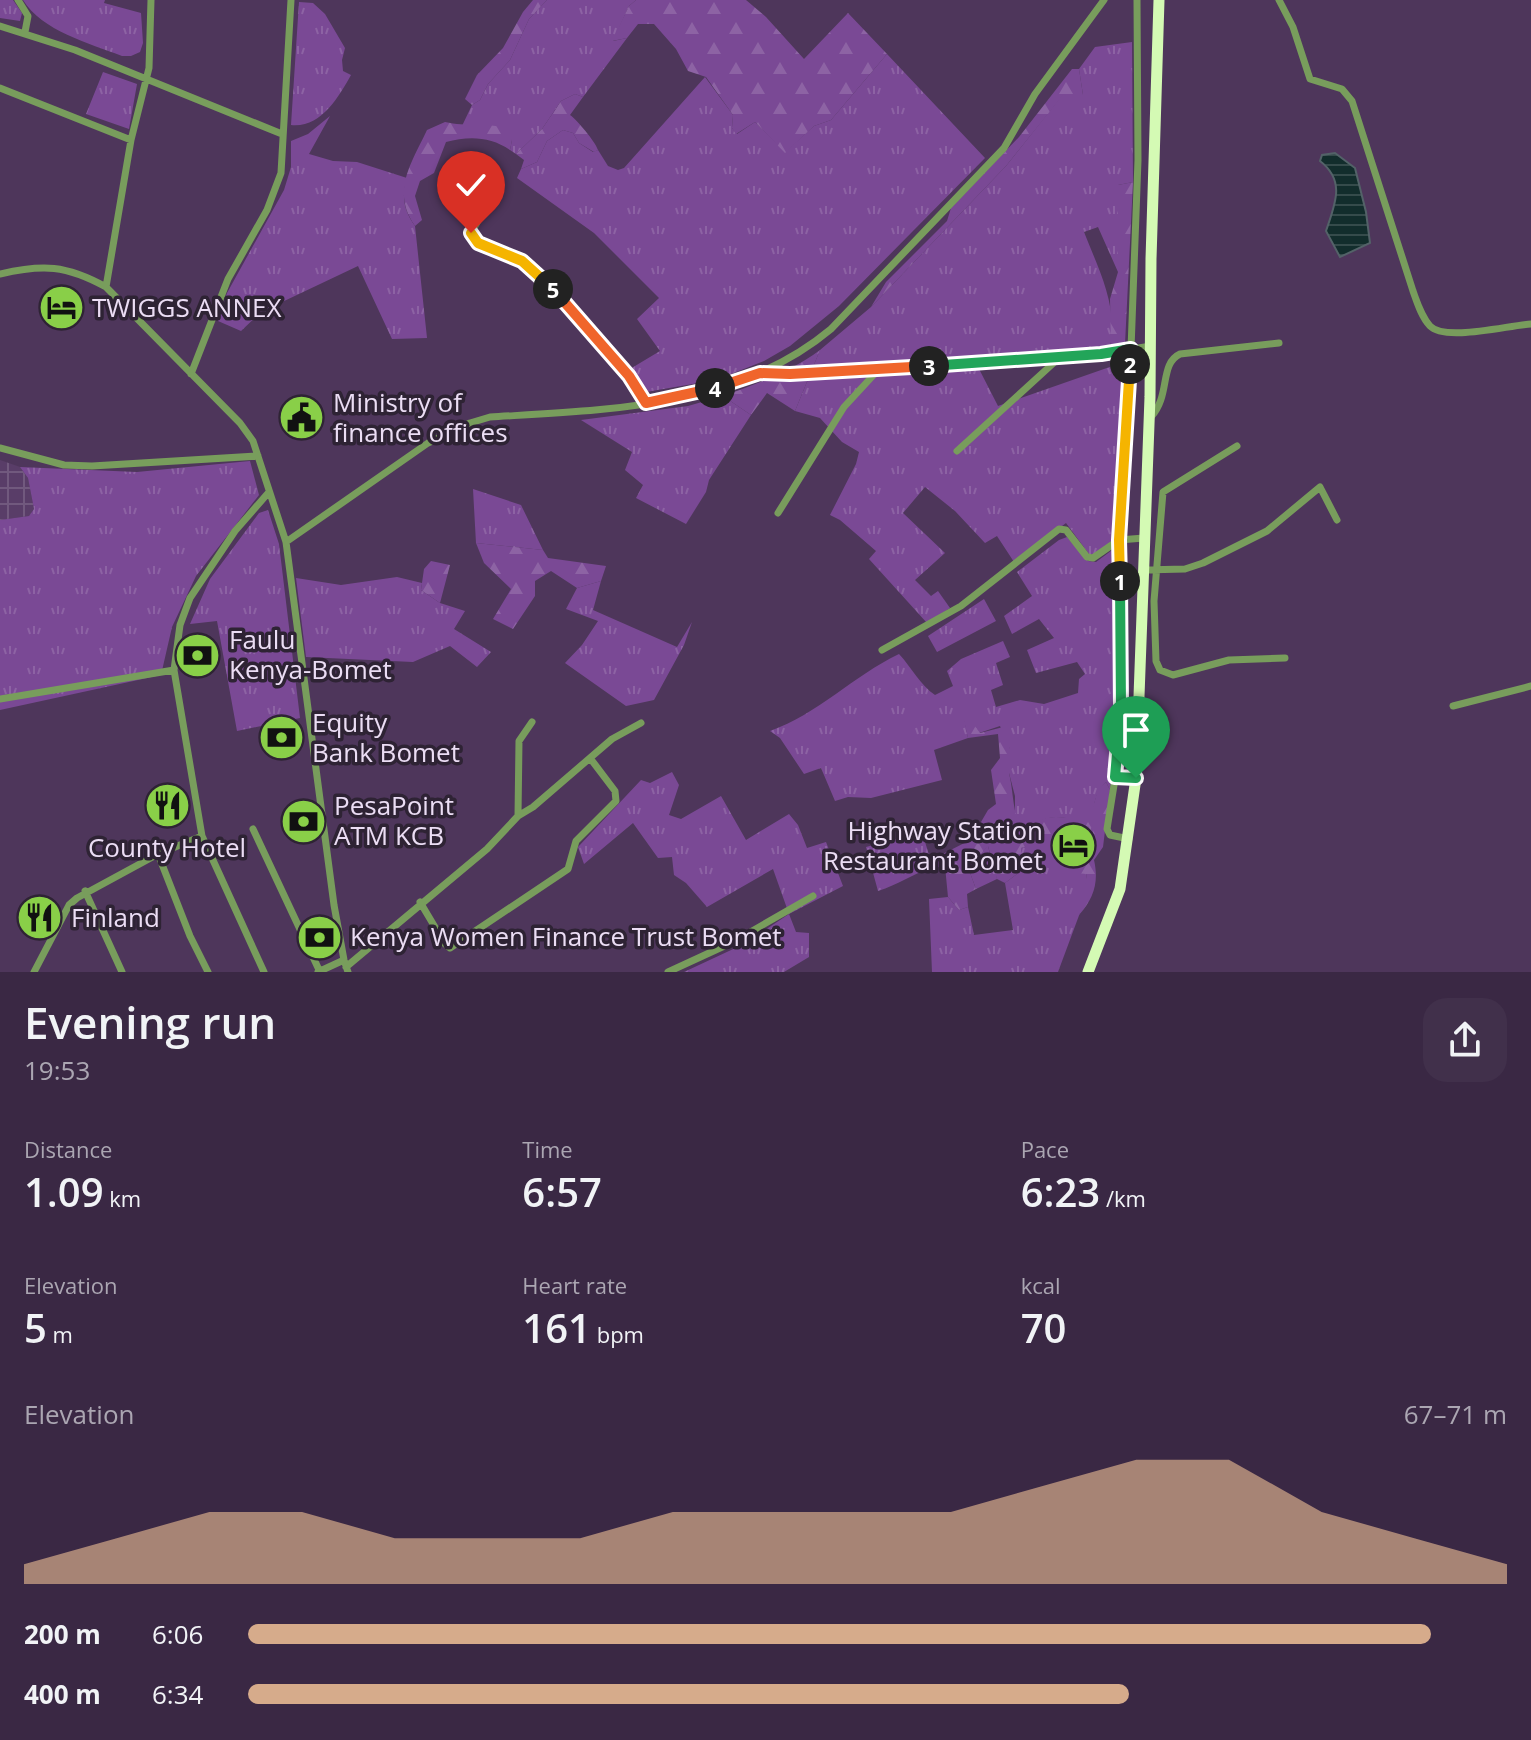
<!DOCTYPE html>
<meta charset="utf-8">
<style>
:root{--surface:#3a2844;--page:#41304b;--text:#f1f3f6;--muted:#aba6b2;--accent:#d6ab8b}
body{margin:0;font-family:"Open Sans",sans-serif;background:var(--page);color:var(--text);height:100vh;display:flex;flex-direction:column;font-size:30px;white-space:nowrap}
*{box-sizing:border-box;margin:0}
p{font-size:26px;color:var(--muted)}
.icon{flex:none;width:44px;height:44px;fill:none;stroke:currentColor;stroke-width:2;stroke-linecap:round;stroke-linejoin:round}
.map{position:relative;height:972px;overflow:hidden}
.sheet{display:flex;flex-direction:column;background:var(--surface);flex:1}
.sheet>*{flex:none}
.pin{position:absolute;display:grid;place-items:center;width:68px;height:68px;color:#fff;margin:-82px -34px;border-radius:50% 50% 50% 0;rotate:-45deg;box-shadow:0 0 8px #0007}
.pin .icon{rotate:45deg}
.km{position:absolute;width:40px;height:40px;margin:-20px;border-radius:50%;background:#222;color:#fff;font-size:22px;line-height:40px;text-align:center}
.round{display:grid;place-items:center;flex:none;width:84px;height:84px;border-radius:24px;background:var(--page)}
.summary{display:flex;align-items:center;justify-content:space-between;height:136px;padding:0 24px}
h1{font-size:44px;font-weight:600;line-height:60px}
.stats{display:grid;grid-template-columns:repeat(3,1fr);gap:12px;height:136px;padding:8px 24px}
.stats div{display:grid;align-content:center}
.stats b{font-size:40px;font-weight:600}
.stats small{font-size:22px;font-weight:400}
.stats p{font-size:22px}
.chart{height:224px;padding:16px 24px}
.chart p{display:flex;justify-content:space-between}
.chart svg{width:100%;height:144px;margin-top:8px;fill:var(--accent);opacity:.7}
ul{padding:0 24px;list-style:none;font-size:26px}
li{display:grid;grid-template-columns:128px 96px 1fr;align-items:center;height:60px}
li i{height:20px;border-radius:10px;background:var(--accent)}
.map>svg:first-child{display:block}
.industrial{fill:url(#industrial-grid)}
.grass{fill:url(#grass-tufts)}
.forest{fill:url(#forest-firs)}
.water{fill:url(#water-rules);stroke:#536268;stroke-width:2}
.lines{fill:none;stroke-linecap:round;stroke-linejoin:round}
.minor{stroke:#789d5c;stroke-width:7}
.trunk{stroke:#d4fab4;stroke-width:11}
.split-1-casing{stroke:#fff;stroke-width:16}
.split-2-casing{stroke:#fff;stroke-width:16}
.split-3-casing{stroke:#fff;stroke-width:16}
.split-4-casing{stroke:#fff;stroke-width:16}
.split-5-casing{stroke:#fff;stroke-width:16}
.split-6-casing{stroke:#fff;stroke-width:16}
.split-1{stroke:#22a559;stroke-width:10}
.split-2{stroke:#f5b400;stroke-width:10}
.split-3{stroke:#22a559;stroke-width:10}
.split-4{stroke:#f0652b;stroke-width:10}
.split-5{stroke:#f0652b;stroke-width:10}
.split-6{stroke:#f5b400;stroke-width:10}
.labels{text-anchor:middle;stroke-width:7;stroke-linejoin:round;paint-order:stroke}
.poi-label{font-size:26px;fill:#ebddf4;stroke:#2e2334;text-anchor:start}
</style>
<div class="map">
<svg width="1531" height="972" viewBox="0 0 1531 972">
<defs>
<pattern id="industrial-grid" width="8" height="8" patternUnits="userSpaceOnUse" patternTransform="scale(2)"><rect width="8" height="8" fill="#593d68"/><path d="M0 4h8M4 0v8" fill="none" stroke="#71597e"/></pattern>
<pattern id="grass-tufts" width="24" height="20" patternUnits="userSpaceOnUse" patternTransform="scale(2)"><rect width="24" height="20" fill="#7a4995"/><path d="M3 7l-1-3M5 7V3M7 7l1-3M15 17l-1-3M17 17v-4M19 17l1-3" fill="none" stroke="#8d63a4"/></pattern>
<pattern id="forest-firs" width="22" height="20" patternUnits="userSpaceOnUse" patternTransform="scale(2)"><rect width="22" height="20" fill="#7a4995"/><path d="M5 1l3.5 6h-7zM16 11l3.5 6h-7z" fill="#8d63a4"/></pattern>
<pattern id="water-rules" width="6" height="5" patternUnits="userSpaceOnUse" patternTransform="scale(2)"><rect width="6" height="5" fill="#122d2c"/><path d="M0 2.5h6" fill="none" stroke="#354b4b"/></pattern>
</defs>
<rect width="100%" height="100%" fill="#4e365b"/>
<path class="industrial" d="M0 460 20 467 28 478 34 509 29 516 0 520Z"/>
<path class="grass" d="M0 0H13L22 13 20 21 0 18Z
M23 0H105L104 3 141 13 143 43 140 52 131 56H122C89 43 42 31 23 0Z
M547 0H636L629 6 613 41 627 38 583 97 575 94 561 101 542 129 516 154 510 150 512 140 462 126 472 105 480 100 488 84 510 60 529 19Z
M299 2 313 3 325 14 345 48 342 60 343 71 351 75C338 98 321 128 291 125Z
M1132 42 1133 182 1118 185V272L1098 227 1084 232C1100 273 1121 311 1108 356L978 367 998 406 1124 362 1116 538 1094 555 1089 554 1066 523 1014 562 997 536 985 543 955 511 925 487 903 513 945 553 915 580 931 596 938 591 950 608 927 623 869 559 876 551 840 520 830 515 856 464 859 452 842 442 820 418 795 411 820 350 871 307 1006 166 1064 93 1083 95 1079 69 1095 47Z
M887 54 985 158 839 306 790 346 764 361 716 380 646 392 630 369 660 351 637 319 659 298 594 233 517 178 521 169 537 162 547 141 563 130 573 133 579 143 593 152 598 150 608 166 618 170 624 168 705 77 733 115 732 128 737 134 755 122 785 152 814 126 831 120Z
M103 72 137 84 129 129 86 114Z
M330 116 309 154 333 161 357 162 407 178C401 197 404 210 415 226L427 338 392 339 358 266 261 312 241 331 218 321 227 293 284 190 291 167V141L308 134Z
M723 396 751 415 709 480 706 492 686 524 636 498 643 485 625 470 632 452 581 420 688 406Z
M250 461 259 495 196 576 172 627 161 675 0 710V520L29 516 34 509 28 478 20 467 137 472Z
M473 489 521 505 543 550 476 543Z
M268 510 279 544 300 718 237 731 217 621 190 624 210 579 259 513Z
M1067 537 1088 561 1096 562 1115 548 1116 752 1110 790 1106 782C1089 797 1094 822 1093 843H1080L1057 853 1051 850 1055 835 1066 818C1048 815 1037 820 1023 832L1015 819V796L1009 773 1010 749 1000 726 979 733 964 717 968 738 934 750 942 780 871 798 848 797 835 801 821 768 804 774 780 738 770 731C818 714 853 676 899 654 912 668 920 685 935 695L953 686 947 671 961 659 1003 641 1010 657 996 663 1003 685 991 690 996 707 1020 700 1044 704 1078 693 1079 679 1085 674 1077 662 1036 673 1027 650 1054 638 1039 619 1012 634 1004 616 1032 596 1017 572 1059 540Z
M397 577 422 583 421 590 440 603 465 611 454 629 491 652 477 667 450 646 413 662 306 657 296 578 341 585Z
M601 581 593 610 677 647 692 622 684 645 654 700 626 706 565 663 582 645 598 621 566 609 577 588Z
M984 599 996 621 937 652 928 636Z
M672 772 679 785 669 815 681 819 721 796 746 840 789 814 798 825 807 848 826 842 843 886 789 914 796 932 809 933V957L784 972H684L744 944 789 914 773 869 707 907 686 883 674 875 672 857 658 858 633 823 584 864 578 847 641 780 650 783Z
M922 832 933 868C913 873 898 885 878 891L866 847Z
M1031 844 1040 855 1087 873 1084 902 1058 972H932L929 899 948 897 959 910 968 907 974 935 1013 930 1005 883 1021 871V848Z
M988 845C990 858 997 869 997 879L976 889 965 859 981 854Z"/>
<path class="forest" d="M533 0H547L529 19 510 60 488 84 480 100 472 105 465 99 477 75 503 48 523 12Z
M636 0H746L766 17 804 59 848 13 887 54 831 120 814 126 785 153 755 122 736 134 732 128 733 115 706 77 688 71 676 49 654 24H638L627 38 612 41 629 6Z
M1072 69H1079L1083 95 1074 98 1064 94 1006 166 871 307 886 282 947 221 951 208 1019 137Z
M575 94 583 97 570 115C577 120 595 141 598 150L594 152 579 143 573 133 563 130 547 141 537 162 521 169 524 160 516 154 542 129 561 101Z
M445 122C467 127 482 122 506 128L512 140 510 150C490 136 468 136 446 142L434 173 420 181 415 196 422 220 415 226C391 192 411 164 427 130Z
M1133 182 1125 344 1111 345 1110 299 1118 272V185Z
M820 350 795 411 767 393 751 415 723 396C757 384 790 372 820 350Z
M476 543 543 550 548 558 606 566 601 581 577 588 551 571 535 581V596L513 629 493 619 511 589 484 563Z
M431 561 450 565 440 603 421 590 424 569Z
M972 714 974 725 980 733 1007 726 1010 749 1018 759 1009 773C1014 793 1012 815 1023 831 1037 819 1048 815 1067 818L1068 828 1054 836 1051 850 1057 853 1080 843 1093 842V828L1086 826 1082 817 1092 811 1098 789 1106 782 1110 790 1103 847 1094 860C1099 882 1094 898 1079 915L1087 874 1074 873 1068 865 1048 867 1040 856 1032 857 1031 845 1021 848V871L1005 883 997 879 988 846 981 854 965 859 976 889 967 894 968 907 959 910 948 897 945 866 933 868 931 860 984 833 981 822 988 810 996 804 991 770 1000 758 998 734 968 738 963 716Z"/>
<path class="water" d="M1335 153 1355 168 1366 212 1370 243 1340 257 1326 231C1335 204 1346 181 1320 161L1322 155Z"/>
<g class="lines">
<path class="minor" d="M18 0 28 16 25 32
M1279 0 1293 27 1310 79 1342 89 1352 101 1413 291C1417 302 1421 316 1430 326 1445 342 1509 325 1531 324
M0 26 75 50 282 134
M0 88 131 140
M495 191 471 233 474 239C488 249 505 250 519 259 555 283 624 364 646 403
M0 274C43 264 66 265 106 287L240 423 253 441 286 542 334 905 344 960 348 972
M106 287 131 140 149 68 151 0
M767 373 1014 361 1101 354 1151 346
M191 374 228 279 267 210 281 173 291 0
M1151 417C1171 395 1159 364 1180 354L1279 343
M1237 446 1163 492 1154 601 1156 661 1160 670 1173 675 1229 660 1285 658
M0 448 64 465 92 466 258 456
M957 451 1059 358
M778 513 844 407 880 368
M286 542 428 443 470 423 490 417C607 410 737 408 831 329L1004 148 1035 94 1104 0
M1143 570 1185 569 1203 563 1267 531 1320 487 1337 520
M882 650 961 606 1059 529 1066 530 1087 557 1093 558 1119 540 1144 538
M0 699 174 670
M1453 706 1531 686
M518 816 533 807 612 739 641 723
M253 829 320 972
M1129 839 1110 835 1107 829 1119 754 1121 708 1119 540 1131 349 1138 160 1137 0
M158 854 190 936 208 972
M85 891 122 972
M420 902 445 944 450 948 568 869 576 841 616 801 615 791 590 758
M346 967 487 849 518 816 519 741 532 722
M34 972 69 905 77 898 158 854 202 836
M264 972 202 836 174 670 180 625 190 598 235 531 269 492
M318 972 344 960
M668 972 733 942 813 896"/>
<path class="trunk" d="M1088 972 1120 889 1136 778 1150 397 1151 259 1159 0"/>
</g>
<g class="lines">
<defs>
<path id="split-1" d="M1120 581 1121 708 1115 777 1136 778"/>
<path id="split-2" d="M1120 581 1119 540 1130 364"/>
<path id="split-3" d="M929 366 1101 354 1131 349 1130 364"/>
<path id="split-4" d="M715 388 760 373 790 374 929 366"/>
<path id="split-5" d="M553 289 629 376 646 403 715 388"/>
<path id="split-6" d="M471 233 478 243 522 261 553 289"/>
</defs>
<use href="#split-1" class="split-1-casing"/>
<use href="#split-2" class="split-2-casing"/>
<use href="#split-3" class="split-3-casing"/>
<use href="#split-4" class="split-4-casing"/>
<use href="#split-5" class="split-5-casing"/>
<use href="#split-6" class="split-6-casing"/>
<use href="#split-1" class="split-1"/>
<use href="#split-2" class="split-2"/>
<use href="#split-3" class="split-3"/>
<use href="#split-4" class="split-4"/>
<use href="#split-5" class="split-5"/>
<use href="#split-6" class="split-6"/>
</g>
<defs>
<symbol id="hotel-disc" viewBox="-11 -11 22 22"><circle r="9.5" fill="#89cf48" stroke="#2e2334"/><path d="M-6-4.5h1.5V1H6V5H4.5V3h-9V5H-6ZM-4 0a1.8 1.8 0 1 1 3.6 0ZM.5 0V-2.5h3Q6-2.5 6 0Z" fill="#111"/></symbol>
<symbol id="civic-disc" viewBox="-11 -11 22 22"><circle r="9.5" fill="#89cf48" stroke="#2e2334"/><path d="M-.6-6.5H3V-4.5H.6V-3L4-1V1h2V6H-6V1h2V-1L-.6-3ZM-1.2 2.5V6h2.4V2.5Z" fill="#111"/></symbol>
<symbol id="bank-disc" viewBox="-11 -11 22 22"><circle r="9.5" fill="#89cf48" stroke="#2e2334"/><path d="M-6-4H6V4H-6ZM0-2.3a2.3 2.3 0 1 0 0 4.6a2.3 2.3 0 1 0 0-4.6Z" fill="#111"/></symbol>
<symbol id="restaurant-disc" viewBox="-11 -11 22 22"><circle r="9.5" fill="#89cf48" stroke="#2e2334"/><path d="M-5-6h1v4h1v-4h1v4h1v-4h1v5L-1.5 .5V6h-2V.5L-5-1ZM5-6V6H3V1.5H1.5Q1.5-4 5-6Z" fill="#111"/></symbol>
</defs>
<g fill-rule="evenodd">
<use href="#hotel-disc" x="36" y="282" width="51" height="51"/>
<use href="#civic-disc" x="276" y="392" width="51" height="51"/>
<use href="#bank-disc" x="172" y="630" width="51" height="51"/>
<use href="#bank-disc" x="256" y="712" width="51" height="51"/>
<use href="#restaurant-disc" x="142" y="780" width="51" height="51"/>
<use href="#bank-disc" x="278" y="796" width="51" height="51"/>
<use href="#hotel-disc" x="1048" y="820" width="51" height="51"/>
<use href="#restaurant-disc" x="14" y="892" width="51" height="51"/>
<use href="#bank-disc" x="294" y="912" width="51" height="51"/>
</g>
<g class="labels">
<g class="poi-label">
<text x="92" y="317">TWIGGS ANNEX</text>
<text x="333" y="412">Ministry of<tspan x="333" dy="30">finance offices</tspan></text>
<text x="229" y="649">Faulu<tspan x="229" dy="30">Kenya-Bomet</tspan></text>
<text x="312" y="732">Equity<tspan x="312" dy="30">Bank Bomet</tspan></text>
<text x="334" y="815">PesaPoint<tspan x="334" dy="30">ATM KCB</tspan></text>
<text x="1043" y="840" text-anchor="end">Highway Station<tspan x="1043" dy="30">Restaurant Bomet</tspan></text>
<text x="167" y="857" text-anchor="middle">County Hotel</text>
<text x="71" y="927">Finland</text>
<text x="350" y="946">Kenya Women Finance Trust Bomet</text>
</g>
</g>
</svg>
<div class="pin" style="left:1136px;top:778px;background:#1e9e55"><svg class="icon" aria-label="arrive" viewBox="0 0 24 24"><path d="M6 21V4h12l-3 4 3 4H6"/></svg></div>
<div class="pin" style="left:471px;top:233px;background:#d93025"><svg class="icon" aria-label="check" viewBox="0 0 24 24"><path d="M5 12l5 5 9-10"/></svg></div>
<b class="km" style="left:1120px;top:581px">1</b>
<b class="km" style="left:1130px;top:364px">2</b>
<b class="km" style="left:929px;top:366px">3</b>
<b class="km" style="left:715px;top:388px">4</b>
<b class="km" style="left:553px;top:289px">5</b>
</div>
<section class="sheet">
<div class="summary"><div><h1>Evening run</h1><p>19:53</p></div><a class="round"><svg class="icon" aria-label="share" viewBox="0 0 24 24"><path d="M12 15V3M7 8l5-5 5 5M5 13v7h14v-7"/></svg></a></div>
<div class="stats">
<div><p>Distance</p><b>1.09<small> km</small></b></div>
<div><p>Time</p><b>6:57</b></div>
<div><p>Pace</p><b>6:23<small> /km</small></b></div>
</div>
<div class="stats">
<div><p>Elevation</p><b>5<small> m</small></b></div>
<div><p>Heart rate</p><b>161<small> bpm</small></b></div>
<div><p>kcal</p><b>70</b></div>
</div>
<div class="chart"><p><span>Elevation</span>67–71 m</p>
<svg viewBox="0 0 160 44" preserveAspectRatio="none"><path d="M0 44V38L10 30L20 22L30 22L40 30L50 30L60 30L70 22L80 22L90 22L100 22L110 14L120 6L130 6L140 22L150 30L160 38V44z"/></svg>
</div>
<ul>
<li><b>200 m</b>6:06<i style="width:94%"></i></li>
<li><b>400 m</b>6:34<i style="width:70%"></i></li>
</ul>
</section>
